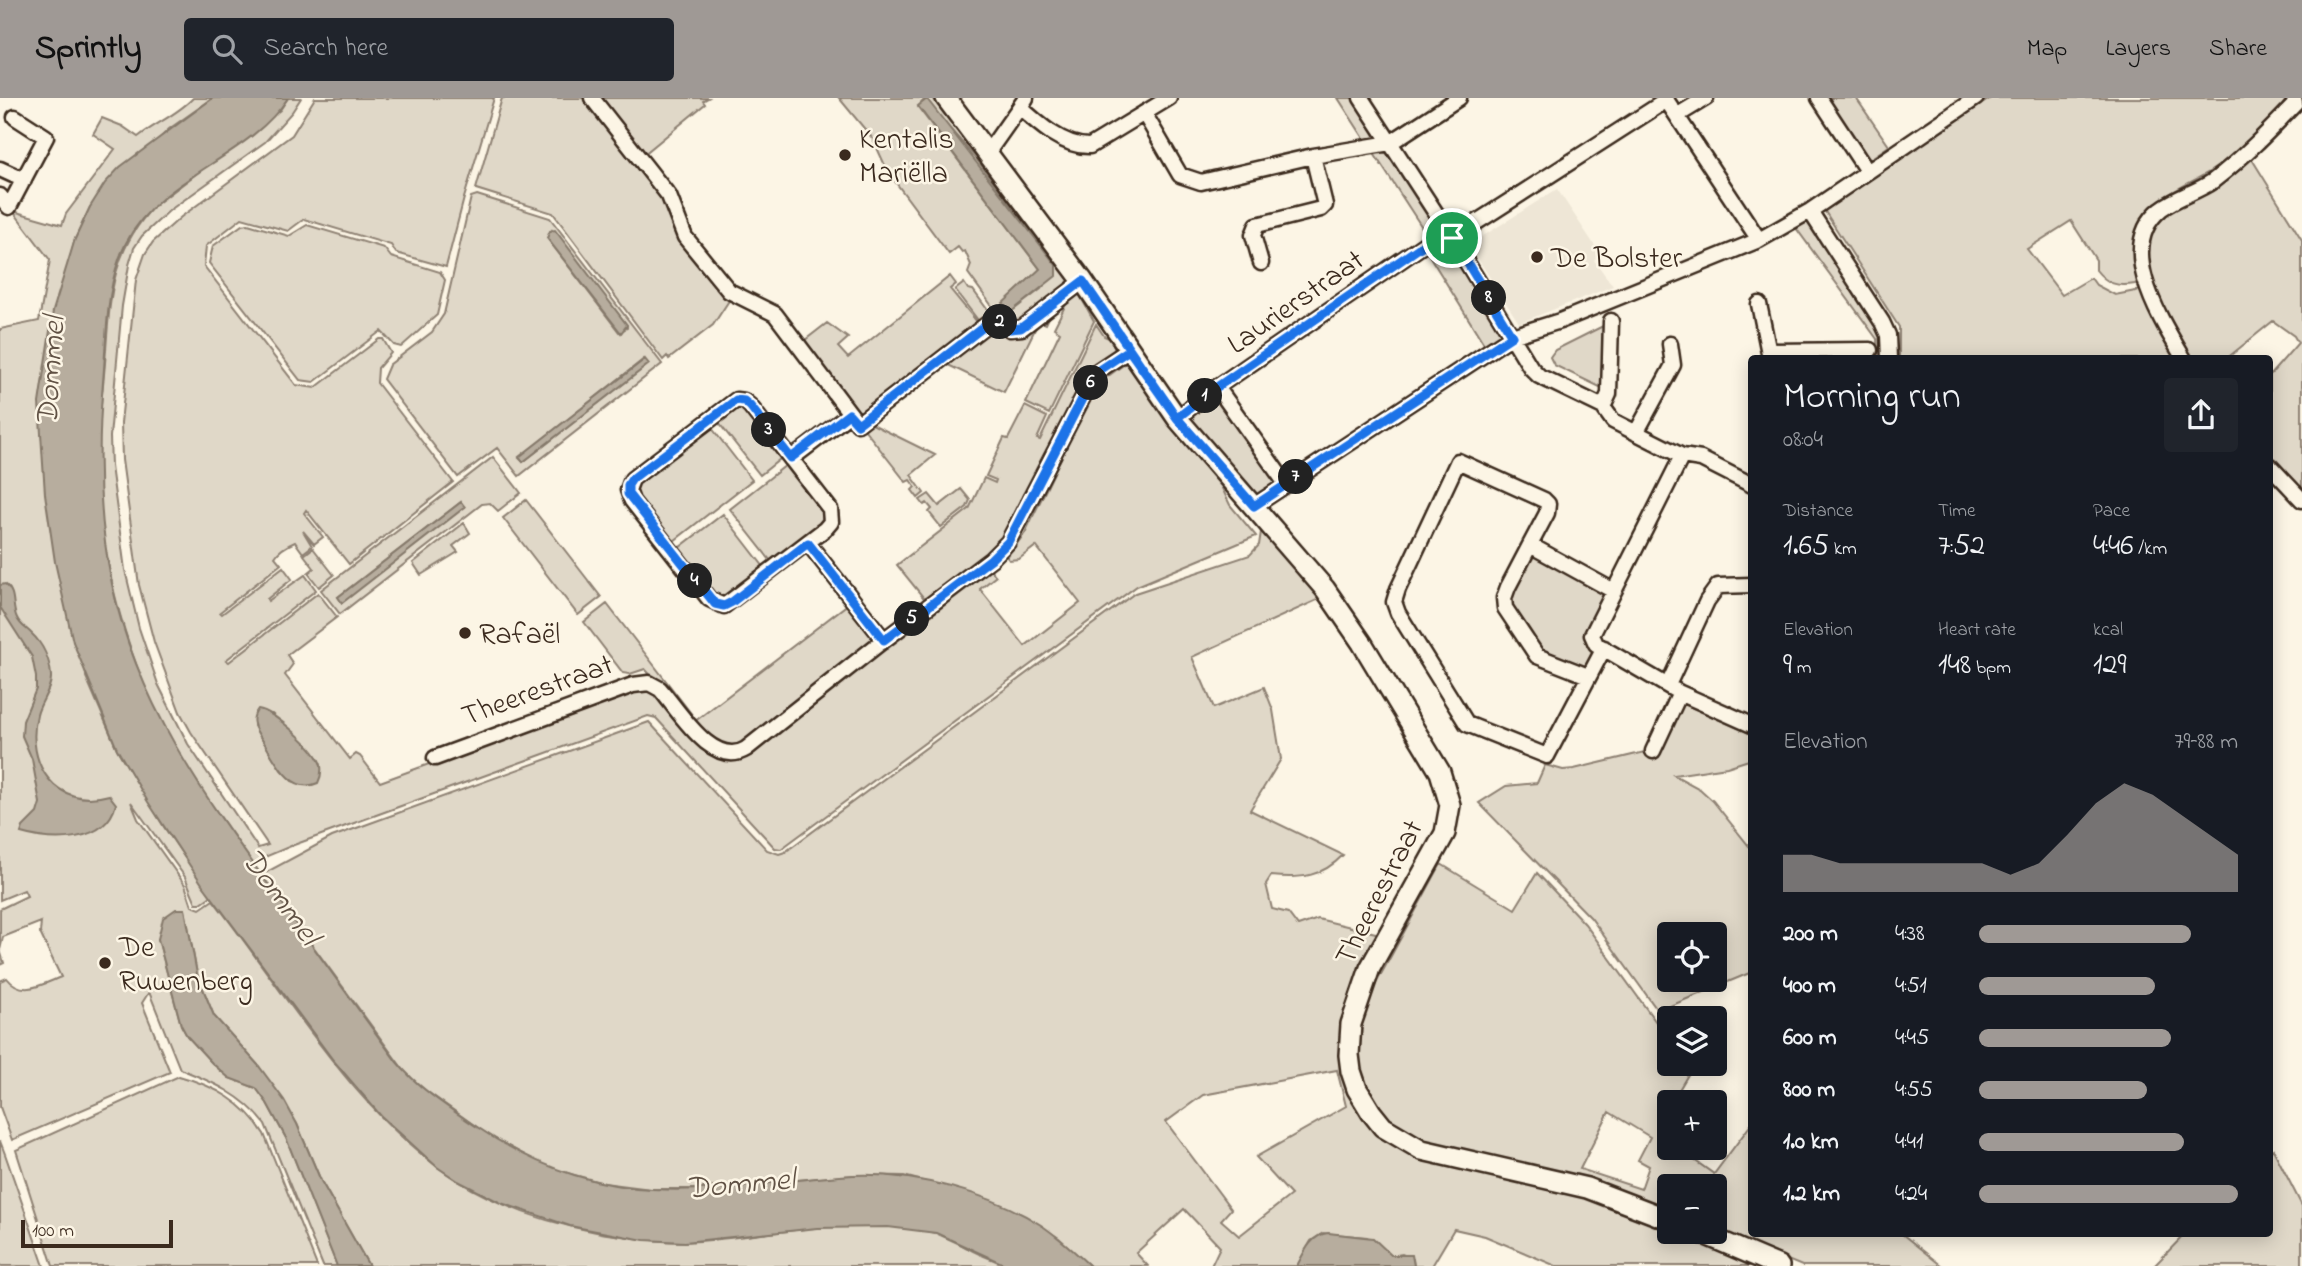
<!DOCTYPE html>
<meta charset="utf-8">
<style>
:root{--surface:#171b24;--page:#20242c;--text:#f1f3f6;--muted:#9ea1a6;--accent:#9f9995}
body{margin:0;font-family:"Indie Flower",sans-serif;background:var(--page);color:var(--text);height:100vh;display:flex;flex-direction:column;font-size:26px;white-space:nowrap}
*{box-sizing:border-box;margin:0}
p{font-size:23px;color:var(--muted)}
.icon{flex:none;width:38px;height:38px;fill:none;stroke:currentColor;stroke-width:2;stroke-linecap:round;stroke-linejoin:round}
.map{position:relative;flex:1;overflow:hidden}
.details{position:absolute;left:1748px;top:257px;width:525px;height:882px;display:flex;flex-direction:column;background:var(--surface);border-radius:7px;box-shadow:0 4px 18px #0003}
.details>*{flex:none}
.tools{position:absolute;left:1657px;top:824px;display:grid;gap:14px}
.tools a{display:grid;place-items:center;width:70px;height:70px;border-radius:7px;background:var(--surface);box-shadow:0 4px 18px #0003;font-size:35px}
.scale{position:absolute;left:21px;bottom:18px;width:152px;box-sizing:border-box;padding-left:7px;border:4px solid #3b2a1e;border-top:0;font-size:19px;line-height:24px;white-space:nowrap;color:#3b2a1e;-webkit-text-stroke:5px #fcf5e5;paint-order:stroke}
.pin{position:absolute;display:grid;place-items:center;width:60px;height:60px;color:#fff;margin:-30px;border:4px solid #fff;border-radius:50%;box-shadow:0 2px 7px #0007}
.km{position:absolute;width:35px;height:35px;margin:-18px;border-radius:50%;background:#222;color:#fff;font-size:19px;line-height:35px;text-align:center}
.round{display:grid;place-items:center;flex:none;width:74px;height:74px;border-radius:7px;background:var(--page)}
.head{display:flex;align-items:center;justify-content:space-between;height:119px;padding:0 35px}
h1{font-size:38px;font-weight:600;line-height:52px}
.metrics{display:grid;grid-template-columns:repeat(3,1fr);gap:10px;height:119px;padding:7px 35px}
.metrics div{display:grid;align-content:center}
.metrics b{font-size:30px;font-weight:600}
.metrics small{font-size:19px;font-weight:400}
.metrics p{font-size:19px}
.chart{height:196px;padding:14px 35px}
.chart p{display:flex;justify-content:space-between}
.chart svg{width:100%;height:126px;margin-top:7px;fill:var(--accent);opacity:.7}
ul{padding:0 35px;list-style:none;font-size:23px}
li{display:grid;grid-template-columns:112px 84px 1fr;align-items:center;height:52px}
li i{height:18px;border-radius:9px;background:var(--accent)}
header{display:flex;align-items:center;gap:42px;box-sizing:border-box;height:98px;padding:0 35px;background:var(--accent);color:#111}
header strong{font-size:33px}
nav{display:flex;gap:38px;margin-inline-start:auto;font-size:24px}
.search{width:490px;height:63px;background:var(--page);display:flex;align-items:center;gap:18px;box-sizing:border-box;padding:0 24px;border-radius:7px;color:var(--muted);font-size:26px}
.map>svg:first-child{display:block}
.built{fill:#eee6d6}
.green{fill:#e0d8c8;stroke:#8e8173;stroke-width:2;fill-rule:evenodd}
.water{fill:#b7ad9e;stroke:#85796b;stroke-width:2}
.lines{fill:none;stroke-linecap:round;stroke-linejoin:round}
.minor-casing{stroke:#3b2a1e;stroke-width:19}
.major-casing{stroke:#3b2a1e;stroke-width:24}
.minor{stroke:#fcf5e5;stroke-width:14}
.major{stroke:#fcf5e5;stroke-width:19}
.route-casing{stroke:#fff;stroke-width:14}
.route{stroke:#1a73e8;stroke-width:9}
.poi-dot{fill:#3b2a1e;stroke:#fcf5e5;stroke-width:2.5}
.labels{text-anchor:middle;stroke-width:5;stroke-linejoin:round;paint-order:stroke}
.poi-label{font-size:30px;fill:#3b2a1e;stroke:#fcf5e5;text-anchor:start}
.street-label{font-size:30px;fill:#3b2a1e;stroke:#fcf5e5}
.water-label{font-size:32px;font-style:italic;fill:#605144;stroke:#fcf5e5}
</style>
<header>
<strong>Sprintly</strong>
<div class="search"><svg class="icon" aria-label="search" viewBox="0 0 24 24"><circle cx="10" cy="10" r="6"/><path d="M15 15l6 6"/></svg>Search here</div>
<nav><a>Map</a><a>Layers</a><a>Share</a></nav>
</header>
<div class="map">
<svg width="2302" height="1168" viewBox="0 0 2302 1168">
<rect width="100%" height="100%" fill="#fcf5e5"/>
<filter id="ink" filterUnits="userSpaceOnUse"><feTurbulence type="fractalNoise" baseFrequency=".0143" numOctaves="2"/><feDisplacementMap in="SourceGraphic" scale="14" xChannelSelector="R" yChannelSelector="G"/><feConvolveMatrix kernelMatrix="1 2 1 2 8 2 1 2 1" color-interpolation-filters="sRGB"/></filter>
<g filter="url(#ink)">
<path class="built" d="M1557 91 1601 157 1594 162 1613 188 1519 225 1469 147Z"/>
<path class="green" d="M193 0H213L169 31 90 109 75 141 67 171 86 579 117 651 164 729 211 798 201 805H196L185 779 131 704 138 721 185 787 192 808 200 811 213 802C286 895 357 1019 458 1083 500 1109 552 1126 601 1135 634 1140 667 1146 700 1143 773 1137 866 1116 937 1135 948 1138 960 1146 969 1151 981 1158 995 1162 1008 1168H369L321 1083 297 1026 258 967 214 918 197 876 185 812 158 841 181 927 187 938 212 965 229 980 256 990 267 1005 286 1040 337 1168H323L265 1026C243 997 213 984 180 971L149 894 142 905 170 974 12 1042 0 1009V883L7 880C22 899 41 887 61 879L40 835 41 824 3 839 0 852 4 865 0 867V811L27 798 24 792 0 802V231L39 223 50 162 13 113 62 127 66 116 115 51 93 36 102 20 122 28 138 39C156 25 178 16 193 0Z
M288 0H301L292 14 265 44 170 112 142 138 134 150 129 167 122 208 110 339 111 368 125 472 139 530 158 586 188 646 258 750 268 747 191 634 180 614 154 544 139 487 122 362 121 325 136 182 145 156 153 144 181 119 292 37 315 0H494L464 100 446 169 396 155 391 147 304 121 288 133 242 120 206 148 204 168 296 287 315 290 379 241H383L391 255 378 270 377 285 453 384 349 466 306 412 304 415 323 439 314 446 303 433 312 448 303 455 295 444C288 447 279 452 275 459L281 466 220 514 222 516 283 469 292 481 267 501 268 503 305 477 316 492 226 562 229 564 318 495 337 519 287 557 293 566 285 577 350 661 356 656 360 658 380 684 631 592 651 590 727 660 881 549 887 551 991 472 996 478 980 491 1025 548 1080 505 1036 448 1019 461 1009 462 1007 459 1025 435 1096 287 1126 265 1157 306 1168 325 1221 388 1230 407 1256 438 1137 488 781 751 775 750 656 620 648 618 291 748 267 758 254 768C226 726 193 684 169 640 122 550 95 446 98 344 99 318 103 291 105 265 110 203 109 156 154 108L280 12ZM255 616H272L318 660 321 667 308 687 292 683 281 672 254 628Z
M502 0H586L663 98 730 201 713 227 669 261 667 258 663 262 553 115 476 91Z
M598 0H708L703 3 705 6 643 57Z
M839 0H933L1061 169 1069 181V187L1016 228 997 215 968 175 971 167 965 153 962 154 958 149 949 156 888 74 873 41ZM924 2 974 58 1056 167 1041 191 1012 213 1006 211 1004 205 1040 171 918 9Z
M1338 0H1356L1379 37 1365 42Z
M1826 0H1856L1889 48 1867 63Z
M1991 0H2287C2272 27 2235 58 2209 74 2187 87 2152 100 2141 125 2133 143 2136 165 2137 184L2135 186C2117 189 2107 186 2096 172V162L2071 123 2027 151 2062 197 2091 180 2096 187 2115 197 2141 192 2160 230 2180 261H1899V229L1824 112Z
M1387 49 1436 123 1434 130 1427 137 1373 54Z
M2250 58 2302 142V392L2270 361V277L2298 245 2294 238 2273 223 2226 261H2193L2157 202 2148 165 2151 134 2163 117Z
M477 97 550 120 662 266 519 378 497 350 458 379 383 281 389 267 432 234 444 216 471 99ZM552 132 627 227V230L619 234 547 140ZM644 261 648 266 523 364 519 360Z
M1815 118 1889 233V261H1878L1877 241 1796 130Z
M248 126 289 138 307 127 384 150 391 159 440 174 445 182 437 217 401 249 394 247 381 233 314 284 300 282 209 165 213 148 242 127Z
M1438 144 1451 146 1508 235 1486 249 1425 151Z
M950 178 956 186 950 191 978 225 856 320 800 246 827 225 848 240 838 249 848 260Z
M964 185 968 191 973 192 992 218 981 226 955 192Z
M1078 194 1094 223 1049 316 1026 305 1060 234 1054 230 1068 202Z
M1051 215 1046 226 1039 223 1004 294 944 265 993 229 1001 230Z
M1096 226 1104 238 1111 241 1116 255 1095 270 1030 399 1023 396 1022 399 1028 402 1006 440 927 504 897 467 969 411 984 380 995 385 996 382 986 378 1004 340 1008 341 1025 308 1047 319 1037 341 1040 342Z
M1607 226 1604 291 1554 267 1550 259 1555 252Z
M1214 298 1218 299 1277 381 1275 388 1256 397 1190 320Z
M739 305 765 331 764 338 773 349 785 357 760 377 715 320Z
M866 323 935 357 911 377 924 395 918 400 912 392 915 389 910 382 906 384 861 327Z
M708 325 752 382 670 446 634 400 636 381Z
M493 359 521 395 498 413 490 405 482 406 340 516 321 492ZM461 404 464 409 342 504 338 499Z
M790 364 824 407 826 424 774 467 730 411Z
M961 391 970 402 967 409 941 429 929 414 932 411 927 405 924 407 920 402 929 396 939 408Z
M526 402 601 499 578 517 503 420Z
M723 416 767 473 720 503 694 478 695 472 686 460 680 459 675 453Z
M464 425 470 435 453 448 458 454 421 477 413 465Z
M1262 427 1324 499 1192 559 1214 610 1264 589 1273 612 1281 661 1250 712 1343 757C1322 779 1301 781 1271 778L1266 786 1272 811 1288 815 1298 828 1318 821 1384 837 1346 932 1369 1026 1593 1096 1669 1126 1670 1134H1689L1773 1168H1556L1485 1138 1454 1131 1432 1168H1414L1413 1161 1402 1156 1391 1158 1367 1139 1323 1135 1311 1143 1297 1168H1211L1220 1149 1184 1111 1136 1155 1148 1168H1090L1059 1140 1022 1117 967 1095 904 1078 855 1077 693 1091H651L604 1085 549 1070 491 1039 411 982 261 777 332 739 649 624 767 752 779 756 785 754 1135 495 1250 457 1259 447ZM1337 972 1346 1008 1256 1059 1291 1097 1239 1138 1221 1122 1231 1111 1166 1024 1203 997Z
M313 450 334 477 319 489 308 475 314 470 304 457Z
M1531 452 1609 492 1587 536V547L1596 553 1586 574 1540 554 1507 500Z
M607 506 693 618 690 620 645 571 630 576 623 575 584 524Z
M848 506 876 543 739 650 714 646 694 624Z
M1682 605 1752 636V661L1727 669 1674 677 1700 691 1713 703 1752 752V874L1658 913 1591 820 1479 705 1506 688 1537 685 1545 667 1563 672 1574 671 1649 653ZM1670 836H1715V882H1670Z
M1441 766 1515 811 1537 775 1585 826 1669 942 1670 966 1693 968 1660 1024 1669 1031 1670 1050H1677L1714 1076 1752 1025V1136H1902L1942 1168H1802L1715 1132V1088H1670L1669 1114 1406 1040 1370 1003 1361 976 1358 958 1361 924 1373 891ZM1609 1014 1650 1039 1638 1062 1649 1068 1641 1091 1580 1071Z
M179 978C215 988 244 1004 264 1036L317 1168H53L16 1052Z
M0 1043 5 1056 44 1168H0Z
M2273 1051 2302 1108V1168H2154L2185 1136H2270V1054Z"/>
<path class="water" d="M213 0H288C248 61 160 78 126 145 105 186 107 240 103 284 97 352 98 419 112 486 136 603 205 700 274 794 314 851 355 907 396 963 418 990 446 1008 474 1027 528 1064 586 1088 652 1091 719 1095 786 1081 853 1077 912 1074 991 1095 1041 1127 1059 1139 1075 1154 1090 1168H1008L936 1135 888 1129 817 1130 685 1144 644 1142 570 1128 501 1105 458 1083 437 1069 381 1018 333 962 202 786 148 704 117 651 73 544 55 464 45 396 39 305 53 213 75 141 90 109 105 85 120 69Z
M927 1 1056 167V178L1011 214 1003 205 1040 171 918 8Z
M555 132 627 227 621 235 547 140 550 133Z
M645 261 649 266 523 364 519 359Z
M461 404 465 409 342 505 338 499Z
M5 486C17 495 11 508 17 520 20 527 26 530 31 535 43 546 50 562 51 578 52 591 40 604 37 617 25 666 56 712 109 697L116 706C106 746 52 744 21 735L23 729 37 715 40 705 32 661 22 638 23 623 36 591V579L32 559 0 509V487Z
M258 611C274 613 318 652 321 668 322 674 321 679 318 685 291 697 276 664 265 646 261 640 255 633 254 626 252 620 255 615 258 611Z
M176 811H185L197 876 214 918 258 967 284 1002 297 1026 321 1083 369 1168H337L286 1040 267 1005 256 990 229 980 212 965 187 938 181 927 158 841 163 820Z
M1328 1135 1373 1140 1391 1157H1412L1414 1168H1297C1304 1154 1311 1137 1328 1135Z"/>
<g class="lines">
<defs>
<path id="minor" d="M592 0 669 98 685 139 729 193 775 216 858 326 995 220 1010 231 1022 230 1083 183
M1361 0 1452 140 1531 270 1539 278 1603 309 1613 323 1682 358 1701 361 1752 387
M1665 0 1759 142
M1819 0 1867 73
M1020 9C1038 26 1064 49 1090 48L1169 0
M1144 15 1180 77 1201 84 1313 58 1390 45 1459 0
M1678 17 1706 0
M988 54 1026 0
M0 71 24 82
M0 98 9 109 46 39 15 19
M1810 113 1882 224 1888 237 1889 261
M1452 140 1667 2
M1261 165 1253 137 1257 127 1321 111 1325 107 1313 58
M1759 206 1770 260
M1770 253 1870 252
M2184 261C2161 222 2114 149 2161 111 2177 99 2197 94 2213 83 2243 60 2269 33 2295 6L2294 0
M1217 289 1286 386
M736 302 744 303 750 308 830 411 831 424 825 431 724 508 709 501 632 403 628 392 632 381Z
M1603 309 1609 296 1611 223
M1177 320 1217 289 1445 132
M1636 335 1673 267 1670 246
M1682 358 1592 537 1596 546 1680 595 1752 627
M791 361 850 316
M2270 368 2302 402
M1254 408 1512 238 1560 223 1759 142 1810 113 1976 0
M808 445 884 542
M1530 447 1508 489 1504 500 1505 510 1537 558 1588 578
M1604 550 1547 658 1467 626 1398 515 1394 504 1398 491 1458 363 1544 402 1548 406 1547 415 1530 447 1612 492
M1668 587 1707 503 1718 488 1752 487
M1653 653 1680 595
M435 660 633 587 649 585 660 591C679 613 713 671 746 651L880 545 991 461 1008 444 1096 274 1129 252"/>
<path id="major" d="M946 0 1083 183 1177 320 1325 491 1362 545 1440 674 1450 707 1445 735 1370 870 1351 926 1349 957 1351 973 1357 991 1371 1014 1383 1029 1422 1052 1587 1090 1670 1122
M1699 1134 1779 1168"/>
</defs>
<use href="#minor" class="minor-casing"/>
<use href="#major" class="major-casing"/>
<use href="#minor" class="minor"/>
<use href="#major" class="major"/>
</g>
</g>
<g class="lines" filter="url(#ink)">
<defs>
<path id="route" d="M1452 140 1445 132 1217 289 1177 320 1083 183 1021 230 1010 231 995 220 858 326 849 316 791 360 750 308 744 303 736 302 632 381 628 387V396L715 506 724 508 732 504 808 445 884 542 991 461 1008 444 1096 274 1129 252 1177 320 1254 408 1512 238 1452 140"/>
</defs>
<use href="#route" class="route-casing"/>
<use href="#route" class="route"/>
</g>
<g class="poi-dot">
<circle cx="845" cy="57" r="7"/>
<circle cx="1537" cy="159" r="7"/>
<circle cx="465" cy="535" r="7"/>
<circle cx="105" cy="865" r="7"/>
</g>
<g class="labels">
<g class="poi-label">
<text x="859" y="50">Kentalis<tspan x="859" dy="34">Mariëlla</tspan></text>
<text x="1551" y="169">De Bolster</text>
<text x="479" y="545">Rafaël</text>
<text x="119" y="858">De<tspan x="119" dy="34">Ruwenberg</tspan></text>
</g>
<g class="street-label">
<text transform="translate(1295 203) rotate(-35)" y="10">Laurierstraat</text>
<text transform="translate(537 591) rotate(-20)" y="10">Theerestraat</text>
<text transform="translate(1378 794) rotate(-63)" y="10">Theerestraat</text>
</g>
<g class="water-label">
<text transform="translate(49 273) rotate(-86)" y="11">Dommel</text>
<text transform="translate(282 798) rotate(54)" y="11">Dommel</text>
<text transform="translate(740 1084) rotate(-5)" y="11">Dommel</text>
</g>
</g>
</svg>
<div class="tools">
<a><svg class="icon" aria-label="locate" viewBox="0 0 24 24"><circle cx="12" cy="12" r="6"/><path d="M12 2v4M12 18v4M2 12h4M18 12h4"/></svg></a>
<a><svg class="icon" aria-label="layers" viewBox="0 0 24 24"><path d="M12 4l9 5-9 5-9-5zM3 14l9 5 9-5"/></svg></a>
<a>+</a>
<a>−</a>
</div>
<div class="scale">100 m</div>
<div class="pin" style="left:1452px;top:140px;background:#1e9e55"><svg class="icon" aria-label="arrive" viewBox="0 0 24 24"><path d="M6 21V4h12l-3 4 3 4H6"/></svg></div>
<b class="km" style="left:1205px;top:298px">1</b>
<b class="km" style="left:1000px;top:224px">2</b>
<b class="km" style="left:769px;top:332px">3</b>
<b class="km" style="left:695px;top:483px">4</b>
<b class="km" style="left:912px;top:521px">5</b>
<b class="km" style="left:1091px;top:285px">6</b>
<b class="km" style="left:1296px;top:379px">7</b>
<b class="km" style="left:1489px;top:200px">8</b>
<section class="details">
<div class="head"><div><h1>Morning run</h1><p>08:04</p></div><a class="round"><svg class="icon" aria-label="share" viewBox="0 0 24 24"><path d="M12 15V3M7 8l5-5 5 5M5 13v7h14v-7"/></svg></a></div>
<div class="metrics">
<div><p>Distance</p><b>1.65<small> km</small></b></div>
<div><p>Time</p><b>7:52</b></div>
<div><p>Pace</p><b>4:46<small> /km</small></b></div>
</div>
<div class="metrics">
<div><p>Elevation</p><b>9<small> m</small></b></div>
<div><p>Heart rate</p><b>148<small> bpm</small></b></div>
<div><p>kcal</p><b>129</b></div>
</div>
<div class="chart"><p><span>Elevation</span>79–88 m</p>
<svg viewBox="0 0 160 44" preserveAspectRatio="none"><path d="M0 44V31L10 31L20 34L30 34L40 34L50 34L60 34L70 34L80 38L90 34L100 24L110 13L120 6L130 10L140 17L150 24L160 31V44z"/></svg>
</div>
<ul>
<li><b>200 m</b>4:38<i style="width:82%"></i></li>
<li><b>400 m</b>4:51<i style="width:68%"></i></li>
<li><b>600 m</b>4:45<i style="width:74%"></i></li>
<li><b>800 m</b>4:55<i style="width:65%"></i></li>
<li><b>1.0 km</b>4:41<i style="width:79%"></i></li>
<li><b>1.2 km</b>4:24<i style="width:100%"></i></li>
</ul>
</section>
</div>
